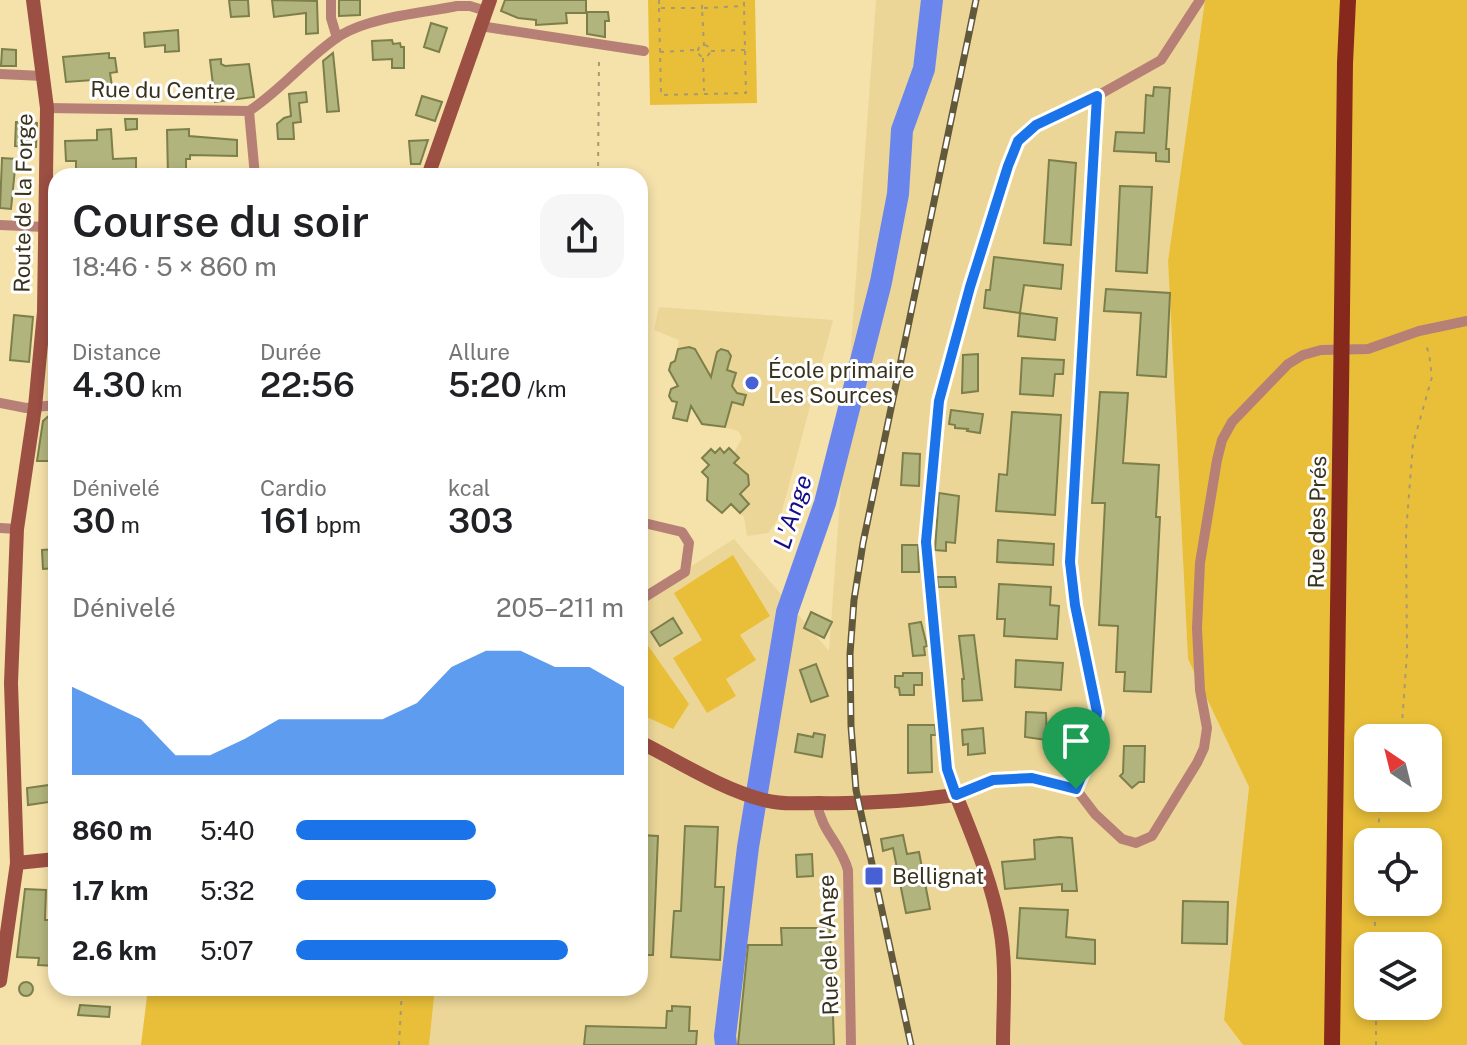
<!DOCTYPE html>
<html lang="fr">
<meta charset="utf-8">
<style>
:root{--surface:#fff;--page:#f6f6f6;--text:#202124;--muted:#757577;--accent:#1a73e8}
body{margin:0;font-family:"Public Sans",sans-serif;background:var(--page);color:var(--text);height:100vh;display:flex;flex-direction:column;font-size:30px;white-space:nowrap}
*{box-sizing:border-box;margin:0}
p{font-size:26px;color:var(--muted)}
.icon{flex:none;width:44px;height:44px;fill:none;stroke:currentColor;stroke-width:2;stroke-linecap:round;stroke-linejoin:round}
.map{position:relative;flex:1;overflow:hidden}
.side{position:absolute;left:48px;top:168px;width:600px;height:828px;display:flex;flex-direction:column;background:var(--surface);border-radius:24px;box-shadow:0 4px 12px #0003}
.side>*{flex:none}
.needle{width:52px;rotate:325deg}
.controls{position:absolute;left:1354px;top:724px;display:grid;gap:16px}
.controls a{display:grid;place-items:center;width:88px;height:88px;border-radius:16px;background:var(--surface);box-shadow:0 4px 12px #0003;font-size:40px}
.pin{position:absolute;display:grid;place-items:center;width:68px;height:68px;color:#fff;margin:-82px -34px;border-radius:50% 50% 50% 0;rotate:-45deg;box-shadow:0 0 8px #0007}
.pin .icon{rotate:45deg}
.round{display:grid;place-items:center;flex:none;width:84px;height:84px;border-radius:24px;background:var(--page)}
.overview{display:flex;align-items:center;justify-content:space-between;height:136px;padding:0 24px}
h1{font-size:44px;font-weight:600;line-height:60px}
.metrics{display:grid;grid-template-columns:repeat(3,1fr);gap:12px;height:136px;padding:8px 24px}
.metrics div{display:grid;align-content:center}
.metrics b{font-size:34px;font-weight:600}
.metrics small{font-size:22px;font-weight:400}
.metrics p{font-size:22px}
.chart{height:224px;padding:16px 24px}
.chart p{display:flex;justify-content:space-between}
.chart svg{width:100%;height:144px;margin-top:8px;fill:var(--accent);opacity:.7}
ul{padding:0 24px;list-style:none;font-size:26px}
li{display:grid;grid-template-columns:128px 96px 1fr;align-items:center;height:60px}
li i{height:20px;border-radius:10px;background:var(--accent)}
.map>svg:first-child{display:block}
.built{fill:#ecd697}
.green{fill:#e9bf3a;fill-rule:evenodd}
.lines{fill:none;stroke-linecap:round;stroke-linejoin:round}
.river{stroke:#6a85eb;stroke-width:22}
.building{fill:#b2b47d;stroke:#7d7f4a;stroke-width:2}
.path{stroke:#a89970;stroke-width:2;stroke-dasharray:4 6;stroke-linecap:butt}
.street{stroke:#b78077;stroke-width:10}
.secondary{stroke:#9c4f43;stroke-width:14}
.primary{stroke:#87281c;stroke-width:16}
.rail-casing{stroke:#62583b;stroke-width:7}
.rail{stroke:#fff;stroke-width:4;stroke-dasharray:12;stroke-linecap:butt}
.primary-bridge{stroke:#87281c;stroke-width:16}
.route-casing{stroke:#fff;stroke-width:16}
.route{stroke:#1a73e8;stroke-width:10}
.poi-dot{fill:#4760d4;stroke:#fff;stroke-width:3}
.labels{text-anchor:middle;stroke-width:6;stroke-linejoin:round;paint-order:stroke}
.street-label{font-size:22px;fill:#39321c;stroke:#fff}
.poi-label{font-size:22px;fill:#39321c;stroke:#fff;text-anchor:start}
.water-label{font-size:24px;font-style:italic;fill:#160c88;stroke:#fff}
</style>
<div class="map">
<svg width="1467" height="1045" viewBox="0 0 1467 1045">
<rect width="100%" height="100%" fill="#f5e1aa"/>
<path class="built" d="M876 0H1205L1168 261 1188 658 1249 787 1224 1020 1243 1045H429L435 988H640V599L734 539 829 651Z
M659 307 833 320 781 515 768 533 747 536 744 517 731 505 722 513 707 499 711 495 707 490 708 478 702 472 708 465 702 458 711 449 715 453 720 448 724 452 729 448 734 453 742 438 738 431 712 424 709 427 702 424 701 415 695 413V409L691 408 687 421 673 418 677 403 669 396 671 389 675 387 685 389 669 370 671 363 675 361 679 340 654 330Z"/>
<path class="green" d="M648 0H755L757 103 650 105Z
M1205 0H1467V1045H1243L1224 1020 1249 787 1188 659 1168 261ZM1368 738H1428V798H1368ZM1368 842H1428V902H1368ZM1368 946H1428V1006H1368Z
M733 555 770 616 740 635 756 660 726 679 736 696 707 713 673 658 702 640 674 593Z
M640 634 689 704 673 729 640 714Z
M148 988H435L429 1045H141Z"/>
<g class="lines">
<path class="river" d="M726 1045 725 1036 748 847 787 612 825 503 881 282 898 194 902 130 924 69 932 0"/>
</g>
<path class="building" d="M229 0H248L249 16 231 17Z
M272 0 317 1 318 33 306 34V13L274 17Z
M339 0H360V15L339 16Z
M505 0H586V13H566L567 23 536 25V20L518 18 501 11Z
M587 12H608L609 21H605V37L587 34Z
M431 23 447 28 439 52 424 47Z
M178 30 179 51 165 52V45L145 47 144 33Z
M392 40 393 44 400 43 401 47H404V68H392V59L373 60 372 41Z
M2 49 16 50V66H1Z
M109 53V58H115L117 72 110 73 112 86 93 88V80L66 82 63 57Z
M333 53 339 111 327 112 323 61Z
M221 59V64L225 66 249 64 254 97 215 102 210 60Z
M1154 87 1170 88 1166 149H1169V162L1156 161V153L1114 151 1116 132 1144 133 1146 95 1153 96Z
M306 92 307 102 299 103 301 122 293 123 294 139H278L277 124 284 118 291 116 289 94Z
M422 96 442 102 435 121 416 115Z
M125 119H137V129L126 130Z
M16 122 37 123 36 147 15 146Z
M111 129 113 159 136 158V176H76V161H66L65 141 97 140V130Z
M189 129V136L237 140V156L190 155V159H186V176H168L167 130Z
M428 140 420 164H411L409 141Z
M2 158 16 159 11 209 0 208Z
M1049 160 1076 163 1071 245 1044 243Z
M1120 186 1152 187 1147 273 1116 271Z
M994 257 1063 265 1061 289 1024 285 1020 313 984 308 986 290H990Z
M1106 289 1170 293 1166 377 1137 375 1141 313 1104 311Z
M1020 313 1057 318 1055 340 1018 336Z
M14 315 33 317 29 362 10 360Z
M689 347 695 349 711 377 717 352 721 349 728 351 731 356 727 370 736 373 732 386 737 393 746 395 743 405 732 402 725 427 702 424 691 406 687 421 673 418 677 402 672 401 669 396 671 389 678 386 669 370 671 363 675 361 678 349Z
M978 354V391L962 393 963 355Z
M1022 358 1064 360 1063 374H1055L1053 396 1020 394Z
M1100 392 1128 393 1123 463 1159 465 1156 517H1160L1151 692 1124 691 1125 672H1116L1118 626 1099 625 1105 503H1092Z
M951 410 983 414 980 433 967 431 968 429 955 428V425L949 424Z
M1012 412 1061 415 1055 515 996 511 999 474 1007 475Z
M56 413 53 442H56V461H37L43 421 51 414Z
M720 448 724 453 729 448 739 458 734 463 748 475 749 485 740 494 749 504 740 513 731 504 722 513 707 500 708 478 702 472 709 465 702 458 711 449 715 453Z
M903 453 920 454 919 486 901 485Z
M939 493 959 496 955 543 946 542V551L935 550Z
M998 540 1054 544 1053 565 997 562Z
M902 545H918L919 572H902Z
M56 549V568L43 569 42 550Z
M937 577H955L956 587H938Z
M999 584 1051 587 1050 605 1059 606 1057 639 1004 636 1005 619H997Z
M811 612 832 622 824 638 804 628Z
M673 618 682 633 660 646 651 632Z
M921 622 927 646 924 647 925 655 913 656 909 624Z
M974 635 982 700 963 701 962 679H964L959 636Z
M1016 660 1063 663 1061 690 1015 687Z
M816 664 828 696 811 702 800 670Z
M903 673H922V685H914V695H900L899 688 895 687V676H903Z
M1026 712 1046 713 1047 740 1025 737Z
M908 725H935L936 735H931L932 772 908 773Z
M983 728 985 753 968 755V744L963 745 962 730Z
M814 733 825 735 822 757 795 752 798 734 813 737Z
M1124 746H1145L1144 782H1139L1132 788 1120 776 1123 773Z
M56 784V801L28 805 27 788Z
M685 826 718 827 715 887H724L720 960 671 957 674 911H681Z
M640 835 658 836 653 955H640Z
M903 835 907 854 919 852 930 909 906 913 893 848 883 851 881 839Z
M1059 837 1072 838 1077 891H1062V884L1005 889 1002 862 1035 859 1034 840Z
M812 854 813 876 797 877 796 855Z
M25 889 46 890 45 920H50L52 927 56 966 38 965 39 958 17 957Z
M1183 901 1228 902 1227 944 1182 943Z
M1020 908 1068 910 1066 937 1095 940V964L1017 958Z
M781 928H830L834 1045H738L748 945H782Z
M19 989a7 7 0 1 1 14 0a7 7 0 1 1-14 0Z
M80 1005 110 1007 109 1017 78 1015Z
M672 1006 690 1007 689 1031H697L696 1045H584L586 1026 666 1028 667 1011H672Z"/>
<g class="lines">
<path class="path" d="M659 0V8H702V0
M659 8 661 95 746 93 744 6
M698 51a6 6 0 1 1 12 0a6 6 0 1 1-12 0Z
M704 46 702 8 744 6V0
M711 51 745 50
M660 52 696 50
M703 58 704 91
M598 176 599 58
M1401 738 1407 653 1406 532 1413 444 1432 377 1429 353 1425 343
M1375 842 1383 798
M1373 902 1377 946
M399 1045 402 988
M1376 1045V1006"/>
<path class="street" d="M331 0V18L337 38
M1200 0 1161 60 1097 96 1036 125 1018 141 1008 166 970 287 939 401 926 542 947 769 956 795 993 780 1032 778 1076 789 1095 814 1122 839 1136 843 1152 836 1197 763 1204 748 1207 728 1200 690 1197 628 1200 563 1217 460 1222 440 1232 422 1288 364 1303 355 1321 350 1368 349 1419 331 1467 321
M480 26 644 51
M0 74 43 76
M47 108 249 111C283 89 308 56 341 35 370 17 423 13 457 6H470L486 11
M249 111 255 176
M0 225 45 227
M0 403 26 408 56 405
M640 522 682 532 689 543 685 572 640 600
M0 528 17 529
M1076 789 1092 751 1097 712 1075 605 1070 562 1097 96
M817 803C822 833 840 842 848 870L851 1045"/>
<path class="secondary" d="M428 176 490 0
M640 742C680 762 721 789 764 800 782 805 801 803 819 803 865 804 910 801 956 795 973 838 992 882 1000 928 1007 966 1003 1007 1003 1045
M17 863 56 859
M0 981 17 863 11 683 17 529 35 407 44 312 47 108 33 0"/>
<path class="primary" d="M1342 311 1345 63 1348 0
M1332 1045 1341 391"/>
<defs>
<path id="rail" d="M911 1045 856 790 851 726 850 654 854 600 863 543 976 0"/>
</defs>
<use href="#rail" class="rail-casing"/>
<use href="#rail" class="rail"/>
<path class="primary-bridge" d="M1341 391 1342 311"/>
</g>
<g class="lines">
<defs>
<path id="route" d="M1097 96 1070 562 1075 605 1097 712 1092 751 1076 789 1032 778 993 780 956 795 947 769 926 542 939 401 970 287 1008 166 1018 141 1036 125Z"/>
</defs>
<use href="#route" class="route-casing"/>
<use href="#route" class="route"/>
</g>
<g class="poi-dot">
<circle cx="752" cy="383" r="8"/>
<rect x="864" y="866" width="20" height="20" rx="4"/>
</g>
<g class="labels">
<g class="street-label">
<text transform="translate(163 90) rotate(1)" y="8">Rue du Centre</text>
<text transform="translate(23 203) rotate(-89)" y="8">Route de la Forge</text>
<text transform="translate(1317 522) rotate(-89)" y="8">Rue des Prés</text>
<text transform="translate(828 945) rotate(-92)" y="8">Rue de l'Ange</text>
</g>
<g class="poi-label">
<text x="768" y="378">École primaire<tspan x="768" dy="25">Les Sources</tspan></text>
<text x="892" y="884">Bellignat</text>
</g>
<g class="water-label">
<text transform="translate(793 512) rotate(-72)" y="8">L'Ange</text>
</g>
</g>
</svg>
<div class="controls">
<a><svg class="needle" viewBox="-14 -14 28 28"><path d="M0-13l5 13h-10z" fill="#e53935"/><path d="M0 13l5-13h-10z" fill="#757577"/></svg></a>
<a><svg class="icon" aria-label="locate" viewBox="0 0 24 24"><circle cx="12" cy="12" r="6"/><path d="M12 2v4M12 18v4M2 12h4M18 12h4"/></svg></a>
<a><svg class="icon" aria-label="layers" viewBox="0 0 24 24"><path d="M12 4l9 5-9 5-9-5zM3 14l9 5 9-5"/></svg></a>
</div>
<div class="pin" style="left:1076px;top:789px;background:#1e9e55"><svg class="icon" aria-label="arrive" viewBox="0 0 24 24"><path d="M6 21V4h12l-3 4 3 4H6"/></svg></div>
<section class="side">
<div class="overview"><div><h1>Course du soir</h1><p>18:46 · 5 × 860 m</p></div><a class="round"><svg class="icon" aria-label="share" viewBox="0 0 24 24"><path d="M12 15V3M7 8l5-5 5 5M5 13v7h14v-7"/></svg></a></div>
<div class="metrics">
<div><p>Distance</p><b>4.30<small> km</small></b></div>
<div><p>Durée</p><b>22:56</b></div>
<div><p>Allure</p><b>5:20<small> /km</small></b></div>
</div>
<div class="metrics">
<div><p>Dénivelé</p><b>30<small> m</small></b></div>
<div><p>Cardio</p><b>161<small> bpm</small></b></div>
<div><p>kcal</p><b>303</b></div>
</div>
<div class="chart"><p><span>Dénivelé</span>205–211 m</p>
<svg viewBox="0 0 160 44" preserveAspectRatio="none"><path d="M0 44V17L10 22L20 27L30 38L40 38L50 33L60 27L70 27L80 27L90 27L100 22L110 11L120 6L130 6L140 11L150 11L160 17V44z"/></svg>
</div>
<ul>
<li><b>860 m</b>5:40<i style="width:55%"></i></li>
<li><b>1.7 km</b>5:32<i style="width:61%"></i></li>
<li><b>2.6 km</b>5:07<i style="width:83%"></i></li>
</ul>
</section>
</div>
